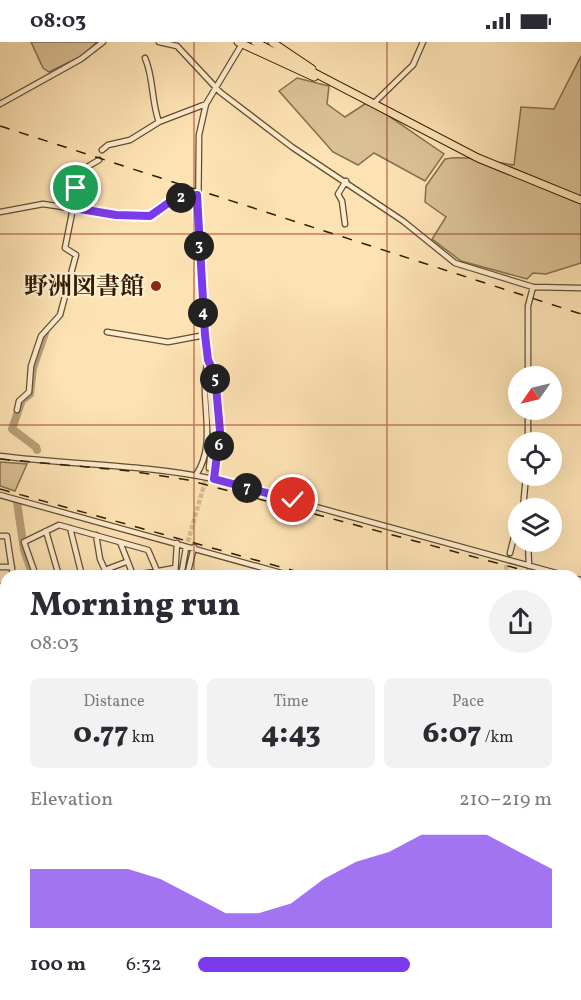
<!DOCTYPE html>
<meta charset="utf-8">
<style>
:root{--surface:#fff;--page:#f2f2f3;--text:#2b2b33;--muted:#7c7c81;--accent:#7c3aed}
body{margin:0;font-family:Vollkorn,"Noto Serif JP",serif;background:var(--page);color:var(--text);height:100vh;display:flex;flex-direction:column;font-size:22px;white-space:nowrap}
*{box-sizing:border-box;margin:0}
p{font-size:20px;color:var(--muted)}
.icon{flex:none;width:33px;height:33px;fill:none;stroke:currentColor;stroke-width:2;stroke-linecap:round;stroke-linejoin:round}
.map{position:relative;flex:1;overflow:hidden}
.side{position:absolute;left:0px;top:528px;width:582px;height:430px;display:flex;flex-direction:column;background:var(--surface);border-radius:18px 18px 0 0;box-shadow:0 6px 24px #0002}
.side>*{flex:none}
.needle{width:39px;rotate:236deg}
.controls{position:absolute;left:508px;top:324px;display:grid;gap:12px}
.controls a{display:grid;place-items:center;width:54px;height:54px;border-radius:50%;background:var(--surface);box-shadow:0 6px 24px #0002;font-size:30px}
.pin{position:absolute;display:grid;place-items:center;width:51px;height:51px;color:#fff;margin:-26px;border:3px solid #fff;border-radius:50%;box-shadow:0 2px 6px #0007}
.km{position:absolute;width:30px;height:30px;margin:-15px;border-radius:50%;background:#222;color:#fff;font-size:16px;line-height:30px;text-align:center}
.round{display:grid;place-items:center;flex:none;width:63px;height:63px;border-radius:32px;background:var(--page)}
.head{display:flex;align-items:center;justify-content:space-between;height:102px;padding:0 30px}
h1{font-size:33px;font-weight:800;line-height:45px}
.metrics{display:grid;grid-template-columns:repeat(3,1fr);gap:9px;height:102px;padding:6px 30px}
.metrics div{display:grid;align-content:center;border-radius:9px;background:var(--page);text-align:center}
.metrics b{font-size:30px;font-weight:800}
.metrics small{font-size:16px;font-weight:400}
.metrics p{font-size:16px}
.chart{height:168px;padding:12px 30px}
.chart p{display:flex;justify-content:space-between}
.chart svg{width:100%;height:108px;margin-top:6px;fill:var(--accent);opacity:.7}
ul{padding:0 30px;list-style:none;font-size:20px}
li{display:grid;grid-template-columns:96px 72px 1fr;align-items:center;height:45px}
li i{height:15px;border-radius:8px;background:var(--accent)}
.status{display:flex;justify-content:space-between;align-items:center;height:42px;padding:0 30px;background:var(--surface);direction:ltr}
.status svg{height:16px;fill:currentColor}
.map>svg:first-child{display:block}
.green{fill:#dac195;stroke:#846f4c;stroke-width:1.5}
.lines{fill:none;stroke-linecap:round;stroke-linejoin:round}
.river{stroke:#b79f78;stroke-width:8}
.minor-tunnel{stroke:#d4bb90;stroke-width:4.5;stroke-dasharray:4.5 2;stroke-linecap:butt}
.minor-casing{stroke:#624e30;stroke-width:7}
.major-casing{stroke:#2e1d04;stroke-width:8}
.highway-casing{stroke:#2e1d04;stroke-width:9}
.minor{stroke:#feecce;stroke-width:4.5}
.major{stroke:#fde2b3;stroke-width:6}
.highway{stroke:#fde2b3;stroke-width:7}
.rail{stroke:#2e1d04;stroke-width:1.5;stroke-dasharray:10 10;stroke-linecap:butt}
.route-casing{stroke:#fff;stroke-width:12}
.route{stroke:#7c3aed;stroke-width:8}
.grid{fill:none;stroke:#8f2418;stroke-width:1.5;stroke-opacity:0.55}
.poi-dot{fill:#8f2418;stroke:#feecce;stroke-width:2}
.labels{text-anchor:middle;stroke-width:4.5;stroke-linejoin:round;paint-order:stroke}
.poi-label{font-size:24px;font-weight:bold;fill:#2e1d04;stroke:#feecce;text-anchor:end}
</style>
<div class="status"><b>08:03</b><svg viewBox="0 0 49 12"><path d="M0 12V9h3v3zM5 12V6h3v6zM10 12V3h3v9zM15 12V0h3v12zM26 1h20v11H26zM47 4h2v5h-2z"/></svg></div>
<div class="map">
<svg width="581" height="958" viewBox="0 0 581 958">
<rect width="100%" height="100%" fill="#fde2b3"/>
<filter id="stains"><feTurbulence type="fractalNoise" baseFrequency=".00333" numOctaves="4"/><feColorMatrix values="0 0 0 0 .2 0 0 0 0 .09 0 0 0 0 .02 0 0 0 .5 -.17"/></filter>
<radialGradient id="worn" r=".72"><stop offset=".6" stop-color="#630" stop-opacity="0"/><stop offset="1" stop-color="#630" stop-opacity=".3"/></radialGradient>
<path class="green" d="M31 0H97L82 14 49 30 43 26Z
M581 14V221L546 232 533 231 527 237 461 219 432 197 446 175 425 160 426 144 445 117C467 113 491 120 514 123L521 65 554 67Z
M297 36 329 44 327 62 345 75 368 60 444 112 425 139 374 111 358 123 333 110 279 49Z
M0 420 27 422 15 449 0 444Z"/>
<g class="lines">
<path class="river" d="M37 408 36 405 12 387 22 358 30 352 33 326 45 291
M17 460 24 508 33 534
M0 677 6 678
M576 681 581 680
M576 717 581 716
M14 952V958
M189 958 192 952"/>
<path class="minor-tunnel" d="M186 506 209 426
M504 534 510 511"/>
<defs>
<path id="minor" d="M159 0 177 4 220 50 292 105 403 179 455 221 533 245 581 246
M145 16C154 36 151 59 159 80
M0 62 81 17 103 0
M373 62 413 23 423 0
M102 108 108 103 130 98 159 80 206 62
M0 170 43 162 116 173 150 174 173 157 197 153
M345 182 342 159 338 152 346 139
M107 290 168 300 205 293
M210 321C225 355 221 401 214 437
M528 334V264L533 245
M17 368 19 359 29 350 31 324 41 294 60 273 76 213 65 206 73 166 75 132 99 118
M528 400V368
M0 414C72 423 143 422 214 437L567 534
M209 426 213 391 198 190 199 93 206 62 242 2
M196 433C218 400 199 359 207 323
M0 453 292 534
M523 466 526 434
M70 486 82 534
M46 489 59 534
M96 493 100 517 105 528 126 520
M0 494H7L13 534
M120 500 133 533
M528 500 529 524
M510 511 519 475
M0 525H12
M36 534 24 500 59 483 148 508 157 529
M131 534 175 526
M175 534 177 501
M181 534 186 506
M187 534 194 505
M576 537 581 538
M0 544H6
M0 591 6 588
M576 613 581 615
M0 634H6
M576 671 581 673
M0 705H6
M576 729 581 727
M576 771H581
M576 824H581
M576 859H581
M576 884H581
M576 906 581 907
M0 932H6
M462 952V958
M20 958V952
M173 958V952
M181 958V952"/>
<path id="major" d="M0 843H6
M576 843H581"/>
<path id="highway" d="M238 0 314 35
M255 0 478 116 581 158
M272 0 312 27"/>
</defs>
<use href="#minor" class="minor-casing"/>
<use href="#major" class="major-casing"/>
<use href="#highway" class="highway-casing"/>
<use href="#minor" class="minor"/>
<use href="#major" class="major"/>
<use href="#highway" class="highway"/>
<path class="rail" d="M0 84 581 272
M0 417 130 429 188 438 545 534
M0 447 313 534
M576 543 581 544
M576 606 581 607"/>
</g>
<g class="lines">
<defs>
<path id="route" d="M76 146 74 166 116 173 150 174 174 157 197 153 205 293 208 318 215 333 220 389 214 437 293 458"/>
</defs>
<use href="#route" class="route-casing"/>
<use href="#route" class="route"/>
</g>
<path class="grid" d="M194 0V534M387 0V534M0 192H581M0 383H581M0 575H6M576 575H581M0 766H6M576 766H581M194 952V958M387 952V958"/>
<circle class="poi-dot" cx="156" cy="244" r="6"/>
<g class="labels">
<g class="poi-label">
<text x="144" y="252">野洲図書館</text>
</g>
</g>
<rect width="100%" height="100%" filter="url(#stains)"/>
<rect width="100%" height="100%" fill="url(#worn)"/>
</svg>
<div class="controls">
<a><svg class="needle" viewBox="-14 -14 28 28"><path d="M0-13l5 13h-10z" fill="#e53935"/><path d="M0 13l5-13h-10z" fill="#7c7c81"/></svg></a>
<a><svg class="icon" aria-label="locate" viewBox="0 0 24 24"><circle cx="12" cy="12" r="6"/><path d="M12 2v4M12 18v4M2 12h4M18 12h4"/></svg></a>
<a><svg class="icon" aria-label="layers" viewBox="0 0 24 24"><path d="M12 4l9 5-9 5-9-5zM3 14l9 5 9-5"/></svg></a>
</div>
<div class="pin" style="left:76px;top:146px;background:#1e9e55"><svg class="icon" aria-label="arrive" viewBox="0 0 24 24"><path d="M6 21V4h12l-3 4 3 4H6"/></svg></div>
<div class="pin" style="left:293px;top:458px;background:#d93025"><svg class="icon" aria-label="check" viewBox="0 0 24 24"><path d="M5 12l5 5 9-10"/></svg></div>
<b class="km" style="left:181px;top:156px">2</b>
<b class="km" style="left:199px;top:204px">3</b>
<b class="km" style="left:203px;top:271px">4</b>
<b class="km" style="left:215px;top:337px">5</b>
<b class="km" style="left:219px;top:404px">6</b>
<b class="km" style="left:247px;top:446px">7</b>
<section class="side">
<div class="head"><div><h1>Morning run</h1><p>08:03</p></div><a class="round"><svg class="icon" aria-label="share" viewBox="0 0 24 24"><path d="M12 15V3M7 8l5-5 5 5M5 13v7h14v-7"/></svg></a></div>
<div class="metrics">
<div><p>Distance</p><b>0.77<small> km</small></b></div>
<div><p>Time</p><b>4:43</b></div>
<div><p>Pace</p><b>6:07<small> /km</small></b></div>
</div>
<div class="chart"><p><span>Elevation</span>210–219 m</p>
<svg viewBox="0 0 160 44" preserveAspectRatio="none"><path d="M0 44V20L10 20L20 20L30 20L40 24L50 31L60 38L70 38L80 34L90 24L100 17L110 13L120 6L130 6L140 6L150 13L160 20V44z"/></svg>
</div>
<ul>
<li><b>100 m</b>6:32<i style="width:60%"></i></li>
</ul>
</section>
</div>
